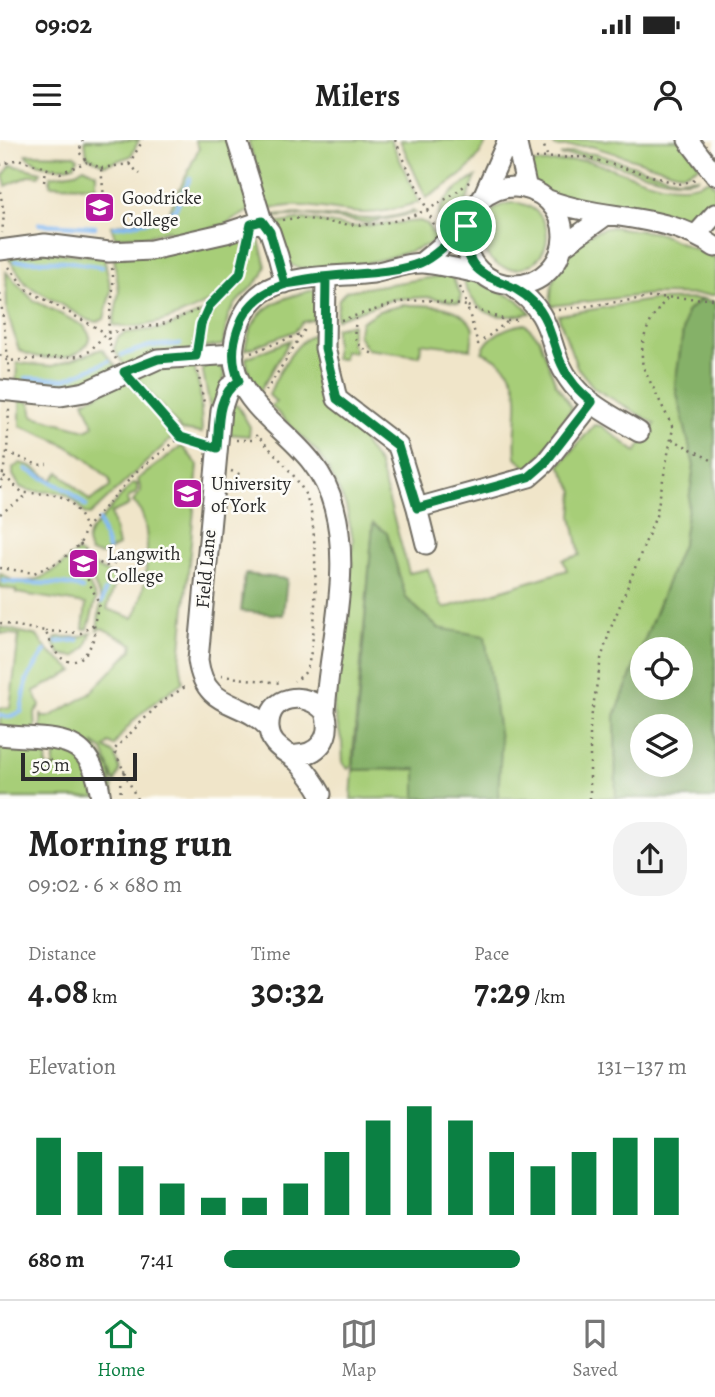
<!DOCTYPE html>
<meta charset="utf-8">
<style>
:root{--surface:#fff;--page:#f2f2f2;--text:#222;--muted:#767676;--line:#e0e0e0;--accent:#0b8043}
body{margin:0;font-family:Alegreya,serif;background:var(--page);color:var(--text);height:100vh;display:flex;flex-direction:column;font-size:26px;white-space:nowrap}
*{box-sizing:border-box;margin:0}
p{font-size:23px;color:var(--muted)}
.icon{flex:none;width:38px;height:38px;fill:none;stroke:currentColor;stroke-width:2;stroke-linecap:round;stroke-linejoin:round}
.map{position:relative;height:659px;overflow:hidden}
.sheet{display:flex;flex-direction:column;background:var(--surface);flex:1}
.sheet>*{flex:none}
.fabs{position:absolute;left:630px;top:497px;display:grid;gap:14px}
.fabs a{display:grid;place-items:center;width:63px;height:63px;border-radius:50%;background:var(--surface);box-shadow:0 7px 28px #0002;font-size:35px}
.scale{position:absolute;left:21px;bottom:18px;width:116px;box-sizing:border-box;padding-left:7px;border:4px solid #2b2b2b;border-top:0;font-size:19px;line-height:24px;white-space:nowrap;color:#2b2b2b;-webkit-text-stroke:5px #fdfcf7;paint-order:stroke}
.pin{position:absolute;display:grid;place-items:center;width:60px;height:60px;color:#fff;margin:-30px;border:4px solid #fff;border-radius:50%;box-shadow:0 2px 7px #0007}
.round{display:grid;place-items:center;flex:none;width:74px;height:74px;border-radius:28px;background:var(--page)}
.overview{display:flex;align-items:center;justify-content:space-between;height:119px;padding:0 28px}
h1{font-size:38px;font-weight:600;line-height:52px}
.stats{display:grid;grid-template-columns:repeat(3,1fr);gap:10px;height:119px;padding:7px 28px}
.stats div{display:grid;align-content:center}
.stats b{font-size:35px;font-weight:600}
.stats small{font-size:19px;font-weight:400}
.stats p{font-size:19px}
.chart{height:196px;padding:14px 28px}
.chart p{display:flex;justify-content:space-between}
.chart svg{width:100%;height:126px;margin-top:7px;stroke:var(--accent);stroke-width:6}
ul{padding:0 28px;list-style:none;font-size:23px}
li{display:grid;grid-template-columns:112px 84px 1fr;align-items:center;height:52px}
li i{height:18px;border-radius:9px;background:var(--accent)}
.status{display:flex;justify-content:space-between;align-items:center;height:49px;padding:0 35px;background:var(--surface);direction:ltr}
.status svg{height:19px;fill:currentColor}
header{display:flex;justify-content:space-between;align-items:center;height:91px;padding:0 28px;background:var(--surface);font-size:32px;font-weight:600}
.tabs{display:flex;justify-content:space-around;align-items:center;height:98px;border-top:2px solid var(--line);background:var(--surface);font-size:19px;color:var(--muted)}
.tabs a{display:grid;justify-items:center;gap:4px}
.tabs .active{color:var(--accent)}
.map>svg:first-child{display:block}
.green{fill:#a7ce78;stroke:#697c52;stroke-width:2}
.forest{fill:#85b168;stroke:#586e4a;stroke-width:2;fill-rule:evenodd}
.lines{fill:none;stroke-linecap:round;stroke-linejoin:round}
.stream{stroke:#82b9f2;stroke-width:4.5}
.minor-casing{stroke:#706c62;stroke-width:23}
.path{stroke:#706c62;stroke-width:2.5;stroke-dasharray:2 5;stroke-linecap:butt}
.minor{stroke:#fff;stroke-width:19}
.route-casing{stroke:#fff;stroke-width:14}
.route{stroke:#0b8043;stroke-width:9}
.labels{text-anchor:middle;stroke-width:5;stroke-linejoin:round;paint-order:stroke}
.poi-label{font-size:19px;fill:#2b2b2b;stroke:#fdfcf7;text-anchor:start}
.street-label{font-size:19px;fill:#2b2b2b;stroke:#fdfcf7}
</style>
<div class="status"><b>09:02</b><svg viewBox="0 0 49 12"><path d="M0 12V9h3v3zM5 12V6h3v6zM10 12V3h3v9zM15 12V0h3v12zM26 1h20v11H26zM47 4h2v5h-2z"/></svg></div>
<header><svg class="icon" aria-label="menu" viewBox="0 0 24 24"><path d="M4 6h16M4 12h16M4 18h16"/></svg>Milers<svg class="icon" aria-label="person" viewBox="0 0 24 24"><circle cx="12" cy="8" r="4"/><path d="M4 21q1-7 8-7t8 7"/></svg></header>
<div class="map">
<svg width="715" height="659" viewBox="0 0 715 659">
<rect width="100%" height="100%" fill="#fdfcf7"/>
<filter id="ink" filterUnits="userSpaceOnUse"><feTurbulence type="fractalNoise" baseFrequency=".0143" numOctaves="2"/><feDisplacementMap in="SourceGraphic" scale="14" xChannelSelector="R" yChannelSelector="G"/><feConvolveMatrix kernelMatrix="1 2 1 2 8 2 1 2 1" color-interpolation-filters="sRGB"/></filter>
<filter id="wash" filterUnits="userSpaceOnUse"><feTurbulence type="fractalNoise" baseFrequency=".00686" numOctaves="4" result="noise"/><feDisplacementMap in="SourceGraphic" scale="28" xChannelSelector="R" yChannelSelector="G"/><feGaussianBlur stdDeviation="1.57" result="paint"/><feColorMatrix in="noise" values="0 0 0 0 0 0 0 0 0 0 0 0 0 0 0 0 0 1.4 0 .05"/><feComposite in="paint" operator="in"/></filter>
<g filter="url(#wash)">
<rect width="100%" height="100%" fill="#f0e5c9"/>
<path class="green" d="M85 0H139L131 16 105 25 87 16Z
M195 0H231L250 70 224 85 179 97 168 90 148 96 115 97 111 86 168 74 199 8Z
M248 0H391L419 62C399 68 381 74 360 73 328 71 301 60 269 70Z
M400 0H487C477 28 451 43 426 58Z
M553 0H681L700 26 684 33 675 32 591 6 555 7Z
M573 12 597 14 677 39 699 37C667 52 603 11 560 16Z
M25 14 74 15 78 18 74 25C58 30 36 27 25 14Z
M584 20C622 28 673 60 709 39L715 46V64L701 80 689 83 553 57 534 45 524 24Z
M11 25 41 32 39 36 31 35 6 46 3 36Z
M84 27 96 33V46L50 45V36L76 32Z
M476 37 458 82 443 95C428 68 453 49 476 37Z
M481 96a33 33 0 1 1 66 0a33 33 0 1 1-66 0Z
M413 71 415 73 367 83 306 75 271 77C320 67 365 90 413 71Z
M304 79 351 87 420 81 427 84 437 101C411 113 314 142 290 124 280 116 278 96 274 84Z
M612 87 658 93 715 118V155L652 154 551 166C547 130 577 91 612 87Z
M257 93 266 126 262 136 237 162 228 176 223 205 199 208C204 164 231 162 245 129 250 117 248 102 257 93Z
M243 94C246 109 243 129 234 142 215 166 142 195 113 185L119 151 114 118Z
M31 110 104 117 111 150 104 179 97 182 88 180 27 145 5 113Z
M6 132 33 160 84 186 90 196C84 223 39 222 19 210L7 172Z
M447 135 452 136 461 155 459 163 428 157 394 159 336 179 339 159 346 151Z
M461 135 517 159 531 173C491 182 474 173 461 135Z
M314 150 319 153 320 178 303 182 295 191 245 210C251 168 276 159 314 150Z
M702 159 686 172 675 245 694 326 683 402 615 576 616 658H498L501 606 438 488 406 458 387 394 373 384 352 624 348 629 343 623 342 602 333 569 348 482 353 400 346 366 328 328 317 312 271 266 276 262 269 255C277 234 297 196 321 192L338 271 367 297 364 303 379 325 409 433 428 429 441 465 445 468 567 430 563 420 580 415 572 376 574 351 560 325 594 285 602 286 636 312 655 284 594 248 577 227 558 175 651 160Z
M404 165C426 165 463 163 473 189L471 209 421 203 420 216 367 209 358 195 361 182 379 171Z
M203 172 192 210 125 227 114 209 118 197 126 193 165 188Z
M352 184 351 202 355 212 344 211 343 219H335V188Z
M525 184 539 198 555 242 572 268 560 285 563 288 529 330 516 317C511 275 535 233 482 212 488 195 508 186 525 184Z
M290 200 260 251 248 231 246 218Z
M102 209 119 230 77 251 16 246 17 223 52 226Z
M201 221 220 223 225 235 210 293 211 274Z
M193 223 200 250 202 293 181 290 135 235 152 227Z
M127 240 174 296 90 375 85 374C61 338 47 360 20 347L13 335V328L20 323 31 326 52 340 59 332 90 361 110 347V340C78 308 60 301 20 286V259L30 263 33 276 86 290 94 286 84 261Z
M231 264 238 266 250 287 249 296 228 294Z
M182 306 198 325 180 521 183 542C157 560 130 578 114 606L109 603 105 608 115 615 120 630 115 643 103 610 93 603 110 630 114 658H110C103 607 86 606 41 593V573L43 577H49L88 555 132 510 133 504 102 488 97 490 101 460 88 429 92 425 117 438 107 469 133 478C147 457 156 377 133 362L141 351 138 339Z
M133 343 137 344V352L127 359 129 365 111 373 118 406 101 415 90 413 87 402 90 392Z
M77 412 83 416V431L96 459 88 489H83L86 464 16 453V450L0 447V433C27 455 58 430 77 412Z
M0 487 37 496 48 511 74 531 34 551 40 566 35 572 36 593 0 590V568H10L19 495 0 493Z
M91 493 86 507 75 517 60 514 53 503 57 497H79Z
M0 602 47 608 46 628H53L55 610 69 612 84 622 96 658H0Z
M400 628 416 629V658L351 659 353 630Z"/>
<path class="forest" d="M702 159 715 162V658H616L615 576 683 402 694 326 675 245 686 172ZM642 509H681V548H642ZM642 586H681V625H642Z
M373 383 387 393 406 458 438 488 485 496 501 606 498 658H416V629L353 630Z
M245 434 287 439 283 475 241 471Z"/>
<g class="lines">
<path class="stream" d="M39 84 95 87
M114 87 165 78 176 68 190 38
M15 121H64L102 127
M122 215 150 206 180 204
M26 238 66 239 109 221
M26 329 69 351 86 366
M99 381 108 409
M3 441C23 445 69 441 82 449
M102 462 105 451
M57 502 78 500
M0 575 8 577 21 572 27 539 45 511"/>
</g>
</g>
<g filter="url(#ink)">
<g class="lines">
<defs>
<path id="minor" d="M237 0 262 81 270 92 278 116 285 143
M516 0 527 49
M688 0 715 35
M465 96a49 49 0 1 1 98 0a49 49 0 1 1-98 0Z
M482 59 508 0
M548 60C603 81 666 72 715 107
M696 95 715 74
M562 107 605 76
M0 110 45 104 109 112 151 110 226 93 262 81
M421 123 466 86
M326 138 325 208 337 259 398 306 417 368 529 337 545 323 592 263
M512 146C561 179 543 208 573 245 590 266 616 278 639 292
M239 241 229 247 221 270 198 520C205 571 241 558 269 588
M0 250 61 256 85 252 158 219 234 214
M417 368 426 404
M325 572C329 505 352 434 334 367 318 303 258 286 238 237 226 209 240 164 268 149 297 134 340 137 373 133 389 130 408 122 424 123 444 125 463 130 482 134
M0 595C57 601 92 590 101 659
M291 615C318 617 333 598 325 572 307 550 267 554 269 588 270 608 288 611 299 623 308 633 315 643 321 654"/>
</defs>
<use href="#minor" class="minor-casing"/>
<path class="path" d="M83 0 79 12 87 22 101 28 104 58
M395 0 436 89
M542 0 547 15
M536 18 586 17 679 44 696 40
M129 24 140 34
M0 25 18 19 60 33 87 22
M101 28 129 24 143 0
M44 42 46 30
M0 51 4 74 2 93
M282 80C302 76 316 81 335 83 387 90 430 75 469 42
M9 127 26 149 106 193
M112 128C118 161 98 192 116 219
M460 147 467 166 508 181 521 179
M0 154 10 234
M558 170 653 157 715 159
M356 178 354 198 361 207 373 214
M341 180 405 161 427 160 467 166 478 204 508 181
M198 198 210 166 240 134 248 105
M251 213 300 194
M0 215 8 221 79 216 90 211 106 193 160 185 208 166
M198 232 204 263
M137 246 181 297 200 304
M266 251 307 186
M672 299 715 322
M236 300H252L257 295C275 315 301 338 309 364 318 393 318 504 306 531 303 536 299 538 294 541
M7 312 38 325 47 324
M231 331 242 335
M4 336 23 353C59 354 71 352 86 388
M0 348 7 312 9 268
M0 374 27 355
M80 404 91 419 106 426 115 423
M0 428 34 433 59 422 80 404 86 388 137 331 180 298
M0 483 45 491C49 498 53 510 59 516 78 534 98 503 94 485
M45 491 81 493 94 484 99 463 87 438 91 419
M221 536 281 543
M49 628 50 617
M121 659 120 639 125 630
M137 659 114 610 160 563 188 545
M590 659V585L601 519 610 490 656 376 673 288 643 227C638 198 651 177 669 156"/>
<use href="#minor" class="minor"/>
</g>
</g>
<g class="lines" filter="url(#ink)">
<defs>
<path id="route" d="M466 86C454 97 435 117 420 123 364 146 261 117 238 189 232 206 232 224 239 241 216 255 219 285 217 308L181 297 124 232 158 219 196 216 201 184 209 166 240 134 251 84 262 81 270 92 285 144 326 138 325 208 337 259 398 306 417 368 529 337 545 323 592 262C579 251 569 241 562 225 552 204 550 179 533 162 503 131 462 148 466 86"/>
</defs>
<use href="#route" class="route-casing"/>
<use href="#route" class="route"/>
</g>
<defs>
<symbol id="university-square" viewBox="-11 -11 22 22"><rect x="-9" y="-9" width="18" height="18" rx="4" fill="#b5179e" stroke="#fdfcf7"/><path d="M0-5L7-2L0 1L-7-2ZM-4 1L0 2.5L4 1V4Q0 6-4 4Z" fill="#fff"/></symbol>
</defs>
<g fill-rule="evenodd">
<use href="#university-square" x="82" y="50" width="35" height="35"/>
<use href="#university-square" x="170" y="336" width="35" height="35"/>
<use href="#university-square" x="66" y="406" width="35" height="35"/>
</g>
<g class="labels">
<g class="poi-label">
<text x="122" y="64">Goodricke<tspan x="122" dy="22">College</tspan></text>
<text x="211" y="350">University<tspan x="211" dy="22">of York</tspan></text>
<text x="107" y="420">Langwith<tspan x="107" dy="22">College</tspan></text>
</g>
<g class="street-label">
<text transform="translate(205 429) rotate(-85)" y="7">Field Lane</text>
</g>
</g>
</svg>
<div class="fabs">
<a><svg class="icon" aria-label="locate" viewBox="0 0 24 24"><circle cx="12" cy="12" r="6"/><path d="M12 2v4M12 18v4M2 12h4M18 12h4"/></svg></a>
<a><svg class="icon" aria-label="layers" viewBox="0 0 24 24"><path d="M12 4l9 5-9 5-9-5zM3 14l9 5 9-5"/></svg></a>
</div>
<div class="scale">50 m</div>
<div class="pin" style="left:466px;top:86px;background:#1e9e55"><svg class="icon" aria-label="arrive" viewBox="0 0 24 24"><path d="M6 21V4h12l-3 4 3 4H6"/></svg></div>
</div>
<section class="sheet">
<div class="overview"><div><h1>Morning run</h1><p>09:02 · 6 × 680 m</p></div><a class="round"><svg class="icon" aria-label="share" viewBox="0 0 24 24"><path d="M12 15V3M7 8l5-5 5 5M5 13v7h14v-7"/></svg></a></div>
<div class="stats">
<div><p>Distance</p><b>4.08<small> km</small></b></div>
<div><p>Time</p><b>30:32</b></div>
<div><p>Pace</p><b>7:29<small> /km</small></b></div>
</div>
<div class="chart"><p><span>Elevation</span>131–137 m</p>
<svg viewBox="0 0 160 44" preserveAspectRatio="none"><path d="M5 44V17M15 44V22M25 44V27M35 44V33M45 44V38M55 44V38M65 44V33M75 44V22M85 44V11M95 44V6M105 44V11M115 44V22M125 44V27M135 44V22M145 44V17M155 44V17"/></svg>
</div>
<ul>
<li><b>680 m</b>7:41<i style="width:64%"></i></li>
</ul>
</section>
<nav class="tabs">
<a class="active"><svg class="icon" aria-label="home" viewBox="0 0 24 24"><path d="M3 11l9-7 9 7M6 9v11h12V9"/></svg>Home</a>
<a><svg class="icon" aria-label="map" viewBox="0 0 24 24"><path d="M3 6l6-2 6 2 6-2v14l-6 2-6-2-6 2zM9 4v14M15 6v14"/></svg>Map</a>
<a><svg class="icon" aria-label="saved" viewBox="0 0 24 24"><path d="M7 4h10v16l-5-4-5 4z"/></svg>Saved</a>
</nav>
